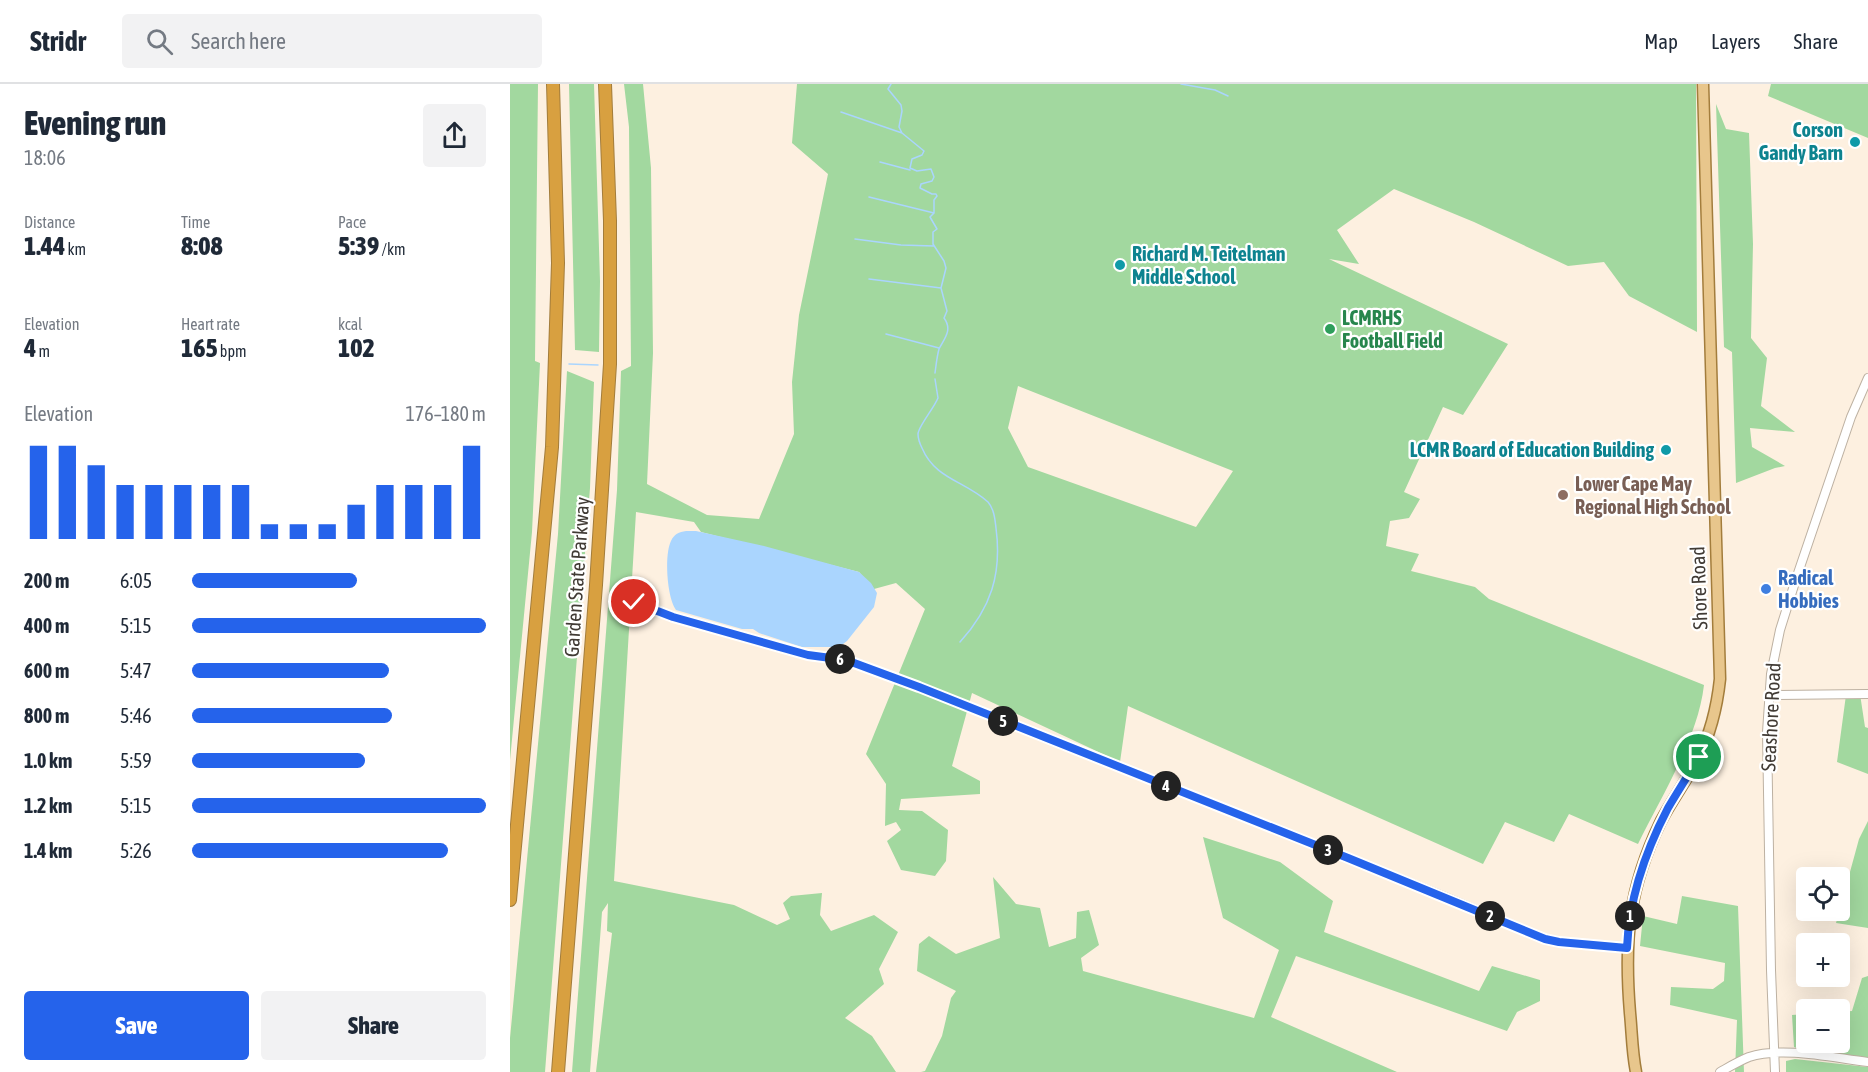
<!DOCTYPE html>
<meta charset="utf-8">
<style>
:root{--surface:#fff;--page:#f2f2f3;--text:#1f2937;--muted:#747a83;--line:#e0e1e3;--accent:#2563eb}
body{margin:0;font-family:"Asap Condensed",sans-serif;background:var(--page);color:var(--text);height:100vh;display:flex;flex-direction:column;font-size:22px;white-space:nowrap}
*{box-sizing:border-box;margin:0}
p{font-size:20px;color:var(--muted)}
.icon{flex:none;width:33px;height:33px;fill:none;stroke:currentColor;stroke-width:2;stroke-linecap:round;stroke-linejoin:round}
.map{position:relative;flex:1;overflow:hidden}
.details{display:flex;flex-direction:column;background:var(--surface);width:510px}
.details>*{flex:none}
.buttons{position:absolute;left:1286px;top:783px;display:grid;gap:12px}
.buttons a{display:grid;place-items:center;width:54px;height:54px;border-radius:6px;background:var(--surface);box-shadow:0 6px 24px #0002;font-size:30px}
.pin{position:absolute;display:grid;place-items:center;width:51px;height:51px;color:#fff;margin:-26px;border:3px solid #fff;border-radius:50%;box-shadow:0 2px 6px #0007}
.km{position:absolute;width:30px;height:30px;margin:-15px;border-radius:50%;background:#222;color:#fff;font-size:16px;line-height:30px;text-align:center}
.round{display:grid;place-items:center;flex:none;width:63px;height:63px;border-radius:6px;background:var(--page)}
.head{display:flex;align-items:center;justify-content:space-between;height:102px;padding:0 24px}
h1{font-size:33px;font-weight:800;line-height:45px}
.metrics{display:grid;grid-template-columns:repeat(3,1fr);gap:9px;height:102px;padding:6px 24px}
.metrics div{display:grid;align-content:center}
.metrics b{font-size:26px;font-weight:800}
.metrics small{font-size:16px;font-weight:400}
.metrics p{font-size:16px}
.chart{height:168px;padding:12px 24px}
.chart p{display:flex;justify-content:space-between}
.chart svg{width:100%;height:108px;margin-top:6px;stroke:var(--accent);stroke-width:6}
.action{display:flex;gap:12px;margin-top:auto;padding:12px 24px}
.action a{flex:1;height:69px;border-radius:6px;background:var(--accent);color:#fff;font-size:24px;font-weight:800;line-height:69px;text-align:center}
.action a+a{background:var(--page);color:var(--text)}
ul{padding:0 24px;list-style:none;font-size:20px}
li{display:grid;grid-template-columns:96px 72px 1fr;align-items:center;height:45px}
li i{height:15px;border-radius:8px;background:var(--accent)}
header{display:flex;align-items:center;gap:36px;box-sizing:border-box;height:84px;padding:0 30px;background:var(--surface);border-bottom:2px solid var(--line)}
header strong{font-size:28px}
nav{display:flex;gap:33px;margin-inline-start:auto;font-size:21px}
.search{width:420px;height:54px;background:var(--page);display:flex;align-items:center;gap:15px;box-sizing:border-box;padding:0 21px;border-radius:6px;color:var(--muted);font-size:22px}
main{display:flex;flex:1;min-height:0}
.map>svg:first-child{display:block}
.green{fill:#a2d89f;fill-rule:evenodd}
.water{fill:#aad5fe}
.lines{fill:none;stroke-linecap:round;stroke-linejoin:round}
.stream{stroke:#aad5fe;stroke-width:1.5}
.minor-casing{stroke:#bdb1a2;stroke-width:10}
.major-casing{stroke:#a37d3c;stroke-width:13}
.highway-casing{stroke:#a37d3c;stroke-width:14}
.minor{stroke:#fff;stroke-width:8}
.major{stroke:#e8c68c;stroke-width:10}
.highway{stroke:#d8a040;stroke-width:12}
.route-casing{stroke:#fff;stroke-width:12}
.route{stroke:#2563eb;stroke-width:8}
.culture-dot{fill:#0f9aa8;stroke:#fff;stroke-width:2}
.leisure-dot{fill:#2e9e5b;stroke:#fff;stroke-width:2}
.education-dot{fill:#8d6e63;stroke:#fff;stroke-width:2}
.shop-dot{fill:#3f7fe0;stroke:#fff;stroke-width:2}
.labels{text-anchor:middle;stroke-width:4.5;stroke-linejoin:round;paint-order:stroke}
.culture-label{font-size:20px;font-weight:bold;fill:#0d838f;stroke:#fff;text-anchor:end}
.leisure-label{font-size:20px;font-weight:bold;fill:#27864d;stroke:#fff;text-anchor:start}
.education-label{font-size:20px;font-weight:bold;fill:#785e54;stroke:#fff;text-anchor:start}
.street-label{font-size:20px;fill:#413b35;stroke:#fff}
.shop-label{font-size:20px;font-weight:bold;fill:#366cbe;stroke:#fff;text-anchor:start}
</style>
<header>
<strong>Stridr</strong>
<div class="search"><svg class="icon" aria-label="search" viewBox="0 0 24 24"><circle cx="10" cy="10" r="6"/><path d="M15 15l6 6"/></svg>Search here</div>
<nav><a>Map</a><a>Layers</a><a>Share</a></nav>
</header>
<main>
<section class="details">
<div class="head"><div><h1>Evening run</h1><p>18:06</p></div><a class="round"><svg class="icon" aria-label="share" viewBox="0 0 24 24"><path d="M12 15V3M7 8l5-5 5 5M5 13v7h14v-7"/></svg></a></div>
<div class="metrics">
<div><p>Distance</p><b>1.44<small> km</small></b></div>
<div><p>Time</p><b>8:08</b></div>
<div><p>Pace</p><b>5:39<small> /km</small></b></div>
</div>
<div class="metrics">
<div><p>Elevation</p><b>4<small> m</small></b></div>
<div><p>Heart rate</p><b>165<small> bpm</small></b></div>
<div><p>kcal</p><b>102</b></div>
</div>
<div class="chart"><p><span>Elevation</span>176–180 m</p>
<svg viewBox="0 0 160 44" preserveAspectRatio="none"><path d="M5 44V6M15 44V6M25 44V14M35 44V22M45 44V22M55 44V22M65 44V22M75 44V22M85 44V38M95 44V38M105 44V38M115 44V30M125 44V22M135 44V22M145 44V22M155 44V6"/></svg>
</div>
<ul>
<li><b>200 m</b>6:05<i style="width:56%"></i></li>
<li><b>400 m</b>5:15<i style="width:100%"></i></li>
<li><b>600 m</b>5:47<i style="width:67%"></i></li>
<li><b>800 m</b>5:46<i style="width:68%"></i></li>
<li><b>1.0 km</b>5:59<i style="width:59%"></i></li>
<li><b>1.2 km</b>5:15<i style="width:100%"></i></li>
<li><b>1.4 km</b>5:26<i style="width:87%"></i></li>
</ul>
<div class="action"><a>Save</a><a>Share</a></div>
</section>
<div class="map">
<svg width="1358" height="988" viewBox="0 0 1358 988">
<rect width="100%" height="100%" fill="#fdf0e0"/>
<path class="green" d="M0 0H28L25 277 30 279 22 448 0 676Z
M59 0H84L90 197 89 268 65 266Z
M114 0H133L141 84 143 269 137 400 197 431 249 435 284 350 282 298 289 231 318 90 282 59 287 0H1186L1187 248 1119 212 1094 178 1058 182 964 138 884 105 827 146 849 180 819 175 998 260 953 331 933 323 894 408 910 415 899 434 880 437 876 462 909 470 901 487 965 503 979 515 1194 601C1188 654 1152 711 1128 760L1059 730 1044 758 995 738 973 780 618 622 610 678 462 609 442 682 470 697V710L391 715 389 726 412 727 438 746 436 777 425 792 391 786 377 757 391 746 386 738 375 742 376 700 356 670 415 525 386 499 364 505 349 488 191 448 184 438 126 428 104 797 224 821 267 841 280 835 273 819 281 812 312 809 310 831 321 847 364 831 388 848 369 885 374 900 335 934 362 952 386 988H86L102 849 97 847 98 819 92 828 80 988H62L107 406 111 287 121 282 119 43ZM508 302 723 387 686 443 518 383 498 344Z
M1261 0H1358V54L1258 12Z
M1206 20 1216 45 1239 49 1243 160 1241 254 1257 274 1251 322 1285 348 1240 344 1242 363 1275 382 1265 384 1226 399 1222 268 1214 263Z
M57 287 84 298 80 404 35 988H0V954L48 450Z
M1350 610 1355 643 1358 644V690L1327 678 1336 611Z
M1358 737V844L1326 839 1349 755Z
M693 753 770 778 823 817 814 848 969 907 982 882 1030 896V917L1007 928 997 947 786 872 761 933 887 988H411L415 987 432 952 441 914 446 907 407 887 409 860 419 852 446 870 490 854 483 793 506 820 530 824 539 863 566 854 567 828 579 826 589 861 571 874 573 887 744 934 769 866 713 834Z
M1172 812 1228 822 1234 988H1225L1227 936 1160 921 1161 903 1203 905 1214 897 1215 879 1130 862 1133 832 1167 840Z
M1358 892V974L1300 969 1284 963 1282 931 1296 930V958H1329V928L1342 927 1352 894Z
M1285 975 1358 983V988H1276V977Z"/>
<path class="water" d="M176 447H186L254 462 349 488 361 499 367 509 364 523 337 557 329 563H292L249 549 243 545H232L166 526C157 514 154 471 161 457 164 450 169 448 176 447Z"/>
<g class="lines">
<path class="stream" d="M381 0 378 5 391 21 392 27 389 43 392 49 414 67 412 71 402 75 400 84 407 87 421 85 424 93 422 97 411 100 410 104 422 110H426L427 112 424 116V129L420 133 427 145 423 148V160L434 177 436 184 431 204 437 227 434 234C443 246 434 255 429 265 427 272 426 282 425 289
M671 0 705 6 718 12
M331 28 392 49
M370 78 400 86
M359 113 424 129
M345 155 391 161 424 162
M359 195 431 204
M376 250 429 264
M59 280 88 281
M425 295 428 314C424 324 408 343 408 350 408 355 410 360 412 364 425 395 455 397 478 418 484 425 485 435 486 444 492 490 481 524 450 558"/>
<defs>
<path id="minor" d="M124 518 163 533 298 571 336 576 409 603 935 813 1035 855 1049 858 1117 864
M1259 611 1358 610
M1210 988C1219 983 1229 977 1239 973 1273 962 1323 974 1358 978
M1265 988 1261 886 1257 648 1261 590 1270 546 1286 495 1341 333 1358 294"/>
<path id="major" d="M1126 988C1122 968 1122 949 1120 929 1114 856 1118 805 1151 737 1162 716 1177 696 1188 674 1201 649 1207 623 1210 595L1193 0"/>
<path id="highway" d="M0 816 42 363 48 179 43 0
M48 988 86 501 100 280V137L95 0"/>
</defs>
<use href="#minor" class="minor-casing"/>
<use href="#major" class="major-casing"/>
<use href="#highway" class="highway-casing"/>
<use href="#minor" class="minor"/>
<use href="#major" class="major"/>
<use href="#highway" class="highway"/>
</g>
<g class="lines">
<defs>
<path id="route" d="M124 518 163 533 298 571 336 576 409 603 838 774 1035 855 1049 858 1117 864C1119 815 1135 768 1158 724 1168 707 1179 690 1189 673"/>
</defs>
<use href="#route" class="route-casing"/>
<use href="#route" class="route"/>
</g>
<g class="culture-dot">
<circle cx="1345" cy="58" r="6"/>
<circle cx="610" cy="181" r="6"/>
<circle cx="1156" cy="366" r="6"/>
</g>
<circle class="leisure-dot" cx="820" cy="245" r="6"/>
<circle class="education-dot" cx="1053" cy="411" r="6"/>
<circle class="shop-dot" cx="1256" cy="505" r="6"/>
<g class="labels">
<g class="culture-label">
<text x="1333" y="53">Corson<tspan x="1333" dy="23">Gandy Barn</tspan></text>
<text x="622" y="177" text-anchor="start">Richard M. Teitelman<tspan x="622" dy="23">Middle School</tspan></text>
<text x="1144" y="373">LCMR Board of Education Building</text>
</g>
<g class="leisure-label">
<text x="832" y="241">LCMRHS<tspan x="832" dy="23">Football Field</tspan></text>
</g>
<g class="education-label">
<text x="1065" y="407">Lower Cape May<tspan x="1065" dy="23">Regional High School</tspan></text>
</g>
<g class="street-label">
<text transform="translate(67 493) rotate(-86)" y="7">Garden State Parkway</text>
<text transform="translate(1189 504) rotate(-92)" y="7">Shore Road</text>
<text transform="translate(1261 633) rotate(-87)" y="7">Seashore Road</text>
</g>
<g class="shop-label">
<text x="1268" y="501">Radical<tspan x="1268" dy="23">Hobbies</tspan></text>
</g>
</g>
</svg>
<div class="buttons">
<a><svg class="icon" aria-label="locate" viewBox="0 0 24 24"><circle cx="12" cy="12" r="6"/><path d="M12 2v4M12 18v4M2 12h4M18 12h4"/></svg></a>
<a>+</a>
<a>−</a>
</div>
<div class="pin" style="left:1189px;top:673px;background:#1e9e55"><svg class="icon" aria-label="arrive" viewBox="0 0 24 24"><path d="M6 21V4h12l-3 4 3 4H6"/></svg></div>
<div class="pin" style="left:124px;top:518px;background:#d93025"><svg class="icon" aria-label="check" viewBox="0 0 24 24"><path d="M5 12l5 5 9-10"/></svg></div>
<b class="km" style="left:1120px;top:832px">1</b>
<b class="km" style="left:980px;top:832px">2</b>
<b class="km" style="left:818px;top:766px">3</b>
<b class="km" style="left:656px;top:702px">4</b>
<b class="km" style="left:493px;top:637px">5</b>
<b class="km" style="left:330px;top:575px">6</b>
</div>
</main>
